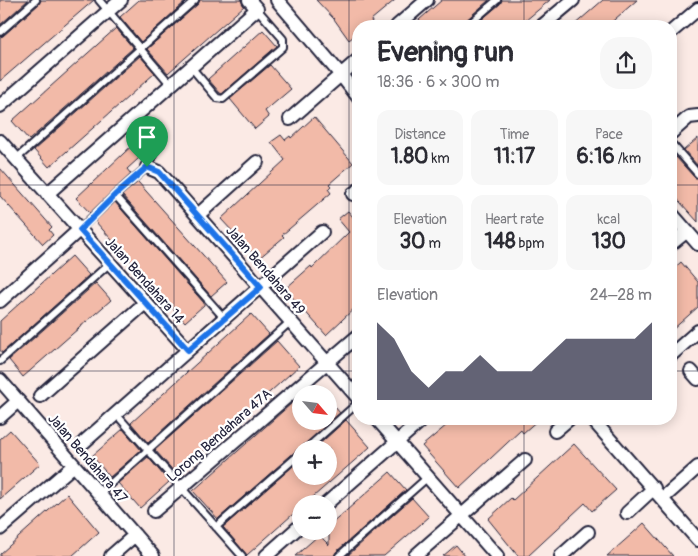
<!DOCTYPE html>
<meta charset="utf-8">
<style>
:root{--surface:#fff;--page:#f7f7f7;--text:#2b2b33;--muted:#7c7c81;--accent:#22223b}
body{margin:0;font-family:Pangolin,sans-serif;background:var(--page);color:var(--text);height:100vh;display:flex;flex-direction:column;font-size:19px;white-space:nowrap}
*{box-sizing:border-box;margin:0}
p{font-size:16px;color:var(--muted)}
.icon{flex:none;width:28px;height:28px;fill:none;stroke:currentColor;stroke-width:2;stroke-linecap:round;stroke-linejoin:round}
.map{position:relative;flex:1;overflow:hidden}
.details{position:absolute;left:352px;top:20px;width:325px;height:405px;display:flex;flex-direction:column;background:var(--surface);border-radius:20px;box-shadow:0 2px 12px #0003}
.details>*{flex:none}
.needle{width:32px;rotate:118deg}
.tools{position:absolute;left:292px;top:385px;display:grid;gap:10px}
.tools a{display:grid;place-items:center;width:45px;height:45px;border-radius:50%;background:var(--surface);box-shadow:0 2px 12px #0003;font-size:25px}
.pin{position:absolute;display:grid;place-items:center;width:42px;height:42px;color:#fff;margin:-51px -21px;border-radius:50% 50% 50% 0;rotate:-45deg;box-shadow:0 0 5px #0007}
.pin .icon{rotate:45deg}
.round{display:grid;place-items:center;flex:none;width:52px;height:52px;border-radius:20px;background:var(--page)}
.overview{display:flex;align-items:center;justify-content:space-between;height:85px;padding:0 25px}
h1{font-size:28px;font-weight:800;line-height:38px}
.figures{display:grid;grid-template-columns:repeat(3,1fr);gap:8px;height:85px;padding:5px 25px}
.figures div{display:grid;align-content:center;border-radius:12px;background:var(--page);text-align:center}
.figures b{font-size:21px;font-weight:800}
.figures small{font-size:14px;font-weight:400}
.figures p{font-size:14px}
.chart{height:140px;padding:10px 25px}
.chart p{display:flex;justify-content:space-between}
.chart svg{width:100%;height:90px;margin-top:5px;fill:var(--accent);opacity:.7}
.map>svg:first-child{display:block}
.building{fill:#f2baa8;stroke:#22223b}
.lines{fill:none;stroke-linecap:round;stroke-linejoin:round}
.lane-casing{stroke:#22223b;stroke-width:10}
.street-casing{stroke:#22223b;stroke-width:16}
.lane{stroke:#fff;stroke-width:6}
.street{stroke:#fff;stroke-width:12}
.route-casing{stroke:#fff;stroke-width:10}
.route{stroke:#1a73e8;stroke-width:6}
.grid{fill:none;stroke:#22223b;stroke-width:1;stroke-opacity:0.55}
.labels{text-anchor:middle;stroke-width:4.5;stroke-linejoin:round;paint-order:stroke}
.street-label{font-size:14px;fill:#22223b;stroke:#fff}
</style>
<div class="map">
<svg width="698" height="556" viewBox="0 0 698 556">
<rect width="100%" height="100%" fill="#fbeae5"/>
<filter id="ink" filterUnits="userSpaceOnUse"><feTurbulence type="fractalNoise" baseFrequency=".02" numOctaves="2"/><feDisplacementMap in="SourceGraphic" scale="10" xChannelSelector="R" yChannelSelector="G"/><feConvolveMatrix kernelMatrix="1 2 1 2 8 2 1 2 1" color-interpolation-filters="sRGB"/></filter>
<g filter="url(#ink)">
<path class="building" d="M0 0H28L0 25Z
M41 0H94L0 81V37L3 36 39 4Z
M139 0H187L141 42 120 17Z
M200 0H241L244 6 168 73 147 49 198 4Z
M316 0H395L371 20 372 22 366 26H359V32L349 40 334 19Z
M442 0H489L464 22 462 26H412Z
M502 0H550L519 26H474L500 4Z
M603 0H637L607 26H573Z
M116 28 133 48 29 140 12 121Z
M263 30 277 46 222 94 220 93 208 79Z
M140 56 155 73 49 167 34 150Z
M270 65 291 89 265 111 269 117 255 129 230 99Z
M314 117 353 163 329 184 331 186 328 189 331 193 282 235 284 237 258 259 221 219 285 160 271 142 281 135 285 140 290 136 291 138Z
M698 138V166L684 150Z
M139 139 149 149 127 169 131 174 90 213 76 198Z
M676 157 694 177 698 179V222L671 192V161Z
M0 168 52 227 49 230 53 235 43 244 0 196Z
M138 182 227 282 211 296 122 195Z
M115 202 204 303V305L185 322 95 221Z
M348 211 353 217 359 212V304L326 335 285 289 311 266 312 268 349 232 338 219Z
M72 256 89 275 2 353 0 350V321Z
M681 262 698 282V307L671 331V271Z
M96 283 111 300 23 377 9 360Z
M251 314 269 334 148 443 131 423Z
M277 341 299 366 177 475 155 450Z
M301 395V421H329V400L340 413 301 448 298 449 218 519 193 491Z
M454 419H539L523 433 521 430 459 488 422 446Z
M346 420 370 447 305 504H301V507L247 555 223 527 301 459V476H329V449H314Z
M123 429 141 450 110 477 92 456Z
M10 430 40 464 0 499V439Z
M574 444 616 490 592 511 585 503 528 556H518L488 519 511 498 513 500Z
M148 457 169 482 140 508 118 483Z
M390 472 406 490 336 552 334 556H295L319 535 329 545V526Z
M67 494 99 532 72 556H0V554Z
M412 498 429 517 384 556H347Z
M644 523 673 556H607L632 534Z
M456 545 465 556H443Z"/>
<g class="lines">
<defs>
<path id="lane" d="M99 0 171 85
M467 26 497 0
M0 32 36 0
M191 67 217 98 223 99 283 47V39L257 9
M671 143 698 174
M16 159 195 0
M115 195 225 319
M79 230 115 195 147 167 155 151 150 140 131 120
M0 361 109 264
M116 414 242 556
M306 449 359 402
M99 494 291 321
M216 527 301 453
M339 556 428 477"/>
<path id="street" d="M277 0 341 75 359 98
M397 26 427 0
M542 26 573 0
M671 32 698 9
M0 106 121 0
M290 119 359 59
M671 133 689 117 698 116
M0 141 188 350
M147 167 159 172 359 399
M47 194 257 9 249 0
M353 194 359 190
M671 213 698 244
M198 215 257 162
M671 244 687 231
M0 301 79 230
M671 355 698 331
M691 371 698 379
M0 380 153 556
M40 396 145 303
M0 417 18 401
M377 419 497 556
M592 419 698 540
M555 431 569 419
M84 442 322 232
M663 498 698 467
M326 504 423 419
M154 511 359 335
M627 513 654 488
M0 529 74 465
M111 556 135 535
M266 556 301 525
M415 556 525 460
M561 556 588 532"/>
</defs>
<use href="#lane" class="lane-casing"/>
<use href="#street" class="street-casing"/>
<use href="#lane" class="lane"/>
<use href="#street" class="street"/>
</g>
</g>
<g class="lines" filter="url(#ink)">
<defs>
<path id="route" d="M147 167 159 172 261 287 188 350 80 230 115 195Z"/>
</defs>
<use href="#route" class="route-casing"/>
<use href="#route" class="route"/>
</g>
<path class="grid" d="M174 0V556M349 0V556M524 0V26M0 185H359M671 185H698M0 371H359M671 371H698M524 419V556"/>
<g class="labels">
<g class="street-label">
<text transform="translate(266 270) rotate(49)" y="5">Jalan Bendahara 49</text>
<text transform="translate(145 280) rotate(48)" y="5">Jalan Bendahara 14</text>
<text transform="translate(219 435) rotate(-41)" y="5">Lorong Bendahara 47A</text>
<text transform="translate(88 458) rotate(49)" y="5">Jalan Bendahara 47</text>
</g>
</g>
</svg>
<div class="tools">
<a><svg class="needle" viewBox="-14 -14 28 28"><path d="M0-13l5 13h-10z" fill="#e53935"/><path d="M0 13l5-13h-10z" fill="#7c7c81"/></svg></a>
<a>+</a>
<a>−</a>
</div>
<div class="pin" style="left:147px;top:167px;background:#1e9e55"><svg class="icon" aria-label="arrive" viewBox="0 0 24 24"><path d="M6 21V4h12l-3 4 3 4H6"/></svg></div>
<section class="details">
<div class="overview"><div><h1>Evening run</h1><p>18:36 · 6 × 300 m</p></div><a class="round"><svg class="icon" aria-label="share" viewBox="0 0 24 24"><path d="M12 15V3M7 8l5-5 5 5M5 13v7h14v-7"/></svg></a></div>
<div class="figures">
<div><p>Distance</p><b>1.80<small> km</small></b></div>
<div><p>Time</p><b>11:17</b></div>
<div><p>Pace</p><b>6:16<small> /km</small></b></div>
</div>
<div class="figures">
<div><p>Elevation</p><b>30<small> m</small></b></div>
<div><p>Heart rate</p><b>148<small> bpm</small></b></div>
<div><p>kcal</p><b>130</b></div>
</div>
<div class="chart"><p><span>Elevation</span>24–28 m</p>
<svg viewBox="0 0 160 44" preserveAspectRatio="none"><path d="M0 44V6L10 14L20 30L30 38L40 30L50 30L60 22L70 30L80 30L90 30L100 22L110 14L120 14L130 14L140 14L150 14L160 6V44z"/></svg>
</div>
</section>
</div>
